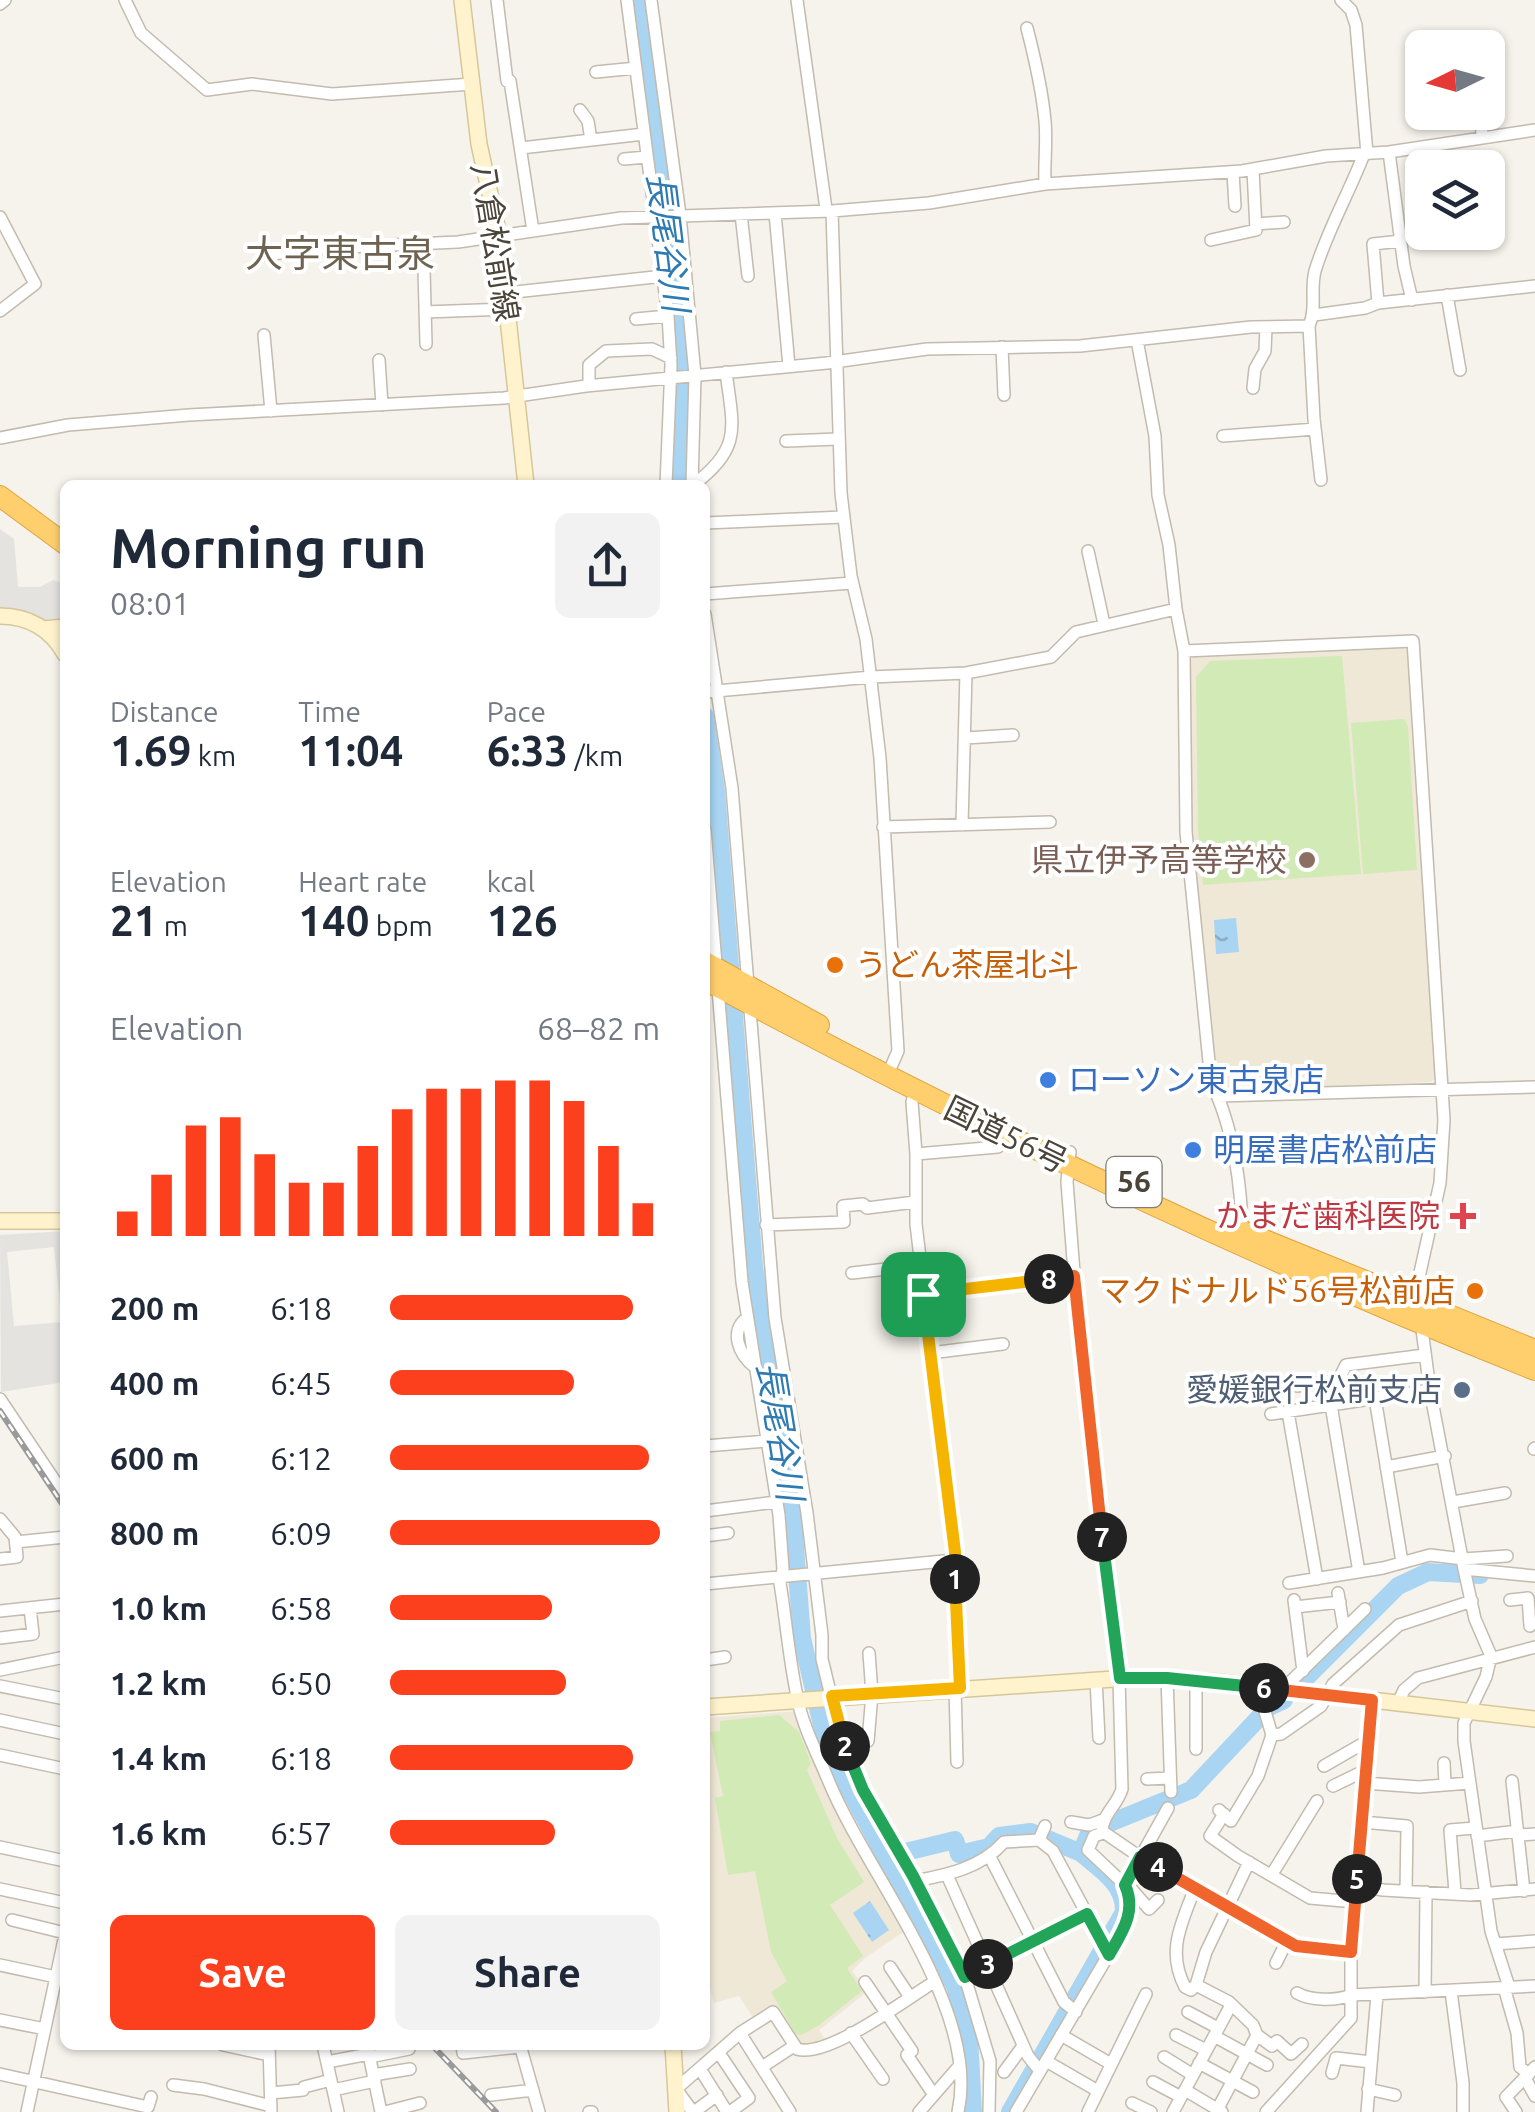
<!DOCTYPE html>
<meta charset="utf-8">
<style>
:root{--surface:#fff;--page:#f2f2f3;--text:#1f2937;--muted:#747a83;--accent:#fc3f1d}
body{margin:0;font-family:Ubuntu,"Noto Sans JP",sans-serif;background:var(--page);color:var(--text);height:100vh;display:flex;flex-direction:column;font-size:38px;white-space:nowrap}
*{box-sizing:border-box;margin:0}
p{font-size:32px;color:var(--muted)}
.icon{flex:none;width:55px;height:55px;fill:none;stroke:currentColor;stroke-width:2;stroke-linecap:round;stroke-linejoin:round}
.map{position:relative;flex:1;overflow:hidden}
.details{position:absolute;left:60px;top:480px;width:650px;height:1570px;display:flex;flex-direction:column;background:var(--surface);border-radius:15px;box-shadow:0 2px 8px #0004}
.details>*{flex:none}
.needle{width:65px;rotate:265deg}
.tools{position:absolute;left:1405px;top:30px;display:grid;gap:20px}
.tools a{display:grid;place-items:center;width:100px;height:100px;border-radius:15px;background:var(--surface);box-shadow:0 2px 8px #0004;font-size:50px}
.pin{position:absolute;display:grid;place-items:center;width:85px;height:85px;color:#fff;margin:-42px;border-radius:20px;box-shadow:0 5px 15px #0006}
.km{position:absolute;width:50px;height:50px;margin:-25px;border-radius:50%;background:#222;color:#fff;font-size:28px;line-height:50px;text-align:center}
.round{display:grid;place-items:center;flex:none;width:105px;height:105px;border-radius:15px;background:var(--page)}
.head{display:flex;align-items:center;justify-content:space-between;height:170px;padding:0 50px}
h1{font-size:55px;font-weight:700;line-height:75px}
.figures{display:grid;grid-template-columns:repeat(3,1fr);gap:15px;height:170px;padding:10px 50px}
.figures div{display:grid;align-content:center}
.figures b{font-size:42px;font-weight:700}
.figures small{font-size:28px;font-weight:400}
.figures p{font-size:28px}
.chart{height:280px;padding:20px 50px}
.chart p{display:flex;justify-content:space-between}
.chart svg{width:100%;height:180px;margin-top:10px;stroke:var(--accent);stroke-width:6}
.cta{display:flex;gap:20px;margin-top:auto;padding:20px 50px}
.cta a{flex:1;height:115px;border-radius:15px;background:var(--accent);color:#fff;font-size:40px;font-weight:700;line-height:115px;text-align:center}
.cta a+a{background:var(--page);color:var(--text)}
ul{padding:0 50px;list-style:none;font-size:32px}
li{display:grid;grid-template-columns:160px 120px 1fr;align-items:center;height:75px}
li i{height:25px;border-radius:12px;background:var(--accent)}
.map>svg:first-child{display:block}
.education{fill:#efe8d6}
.green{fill:#d2eab5}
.parking{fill:#e5e3e0;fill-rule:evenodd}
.water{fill:url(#water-ripples)}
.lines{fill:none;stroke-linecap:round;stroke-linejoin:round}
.river{stroke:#a9d4f2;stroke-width:18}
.street-casing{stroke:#c2bbae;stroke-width:14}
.secondary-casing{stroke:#d6c79b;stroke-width:18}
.highway-casing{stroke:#e0a43c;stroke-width:22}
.street{stroke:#fff;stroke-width:11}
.secondary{stroke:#fff3cd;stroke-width:15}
.highway{stroke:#ffcf6e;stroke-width:20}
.rail-casing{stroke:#9a9a9a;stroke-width:6}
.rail{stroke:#fff;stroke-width:2.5;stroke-dasharray:8;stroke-linecap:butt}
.split-1-casing{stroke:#fff;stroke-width:20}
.split-2-casing{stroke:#fff;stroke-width:20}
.split-3-casing{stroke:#fff;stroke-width:20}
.split-4-casing{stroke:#fff;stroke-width:20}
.split-5-casing{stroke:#fff;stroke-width:20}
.split-6-casing{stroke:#fff;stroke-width:20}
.split-7-casing{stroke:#fff;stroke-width:20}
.split-8-casing{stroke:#fff;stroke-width:20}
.split-9-casing{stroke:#fff;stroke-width:20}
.split-1{stroke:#f5b400;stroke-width:12}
.split-2{stroke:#f5b400;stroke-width:12}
.split-3{stroke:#22a559;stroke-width:12}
.split-4{stroke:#22a559;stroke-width:12}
.split-5{stroke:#f0652b;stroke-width:12}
.split-6{stroke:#f0652b;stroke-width:12}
.split-7{stroke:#22a559;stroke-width:12}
.split-8{stroke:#f0652b;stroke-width:12}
.split-9{stroke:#f5b400;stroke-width:12}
.education-dot{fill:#8d6e63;stroke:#fff;stroke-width:4}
.food-dot{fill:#e8710a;stroke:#fff;stroke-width:4}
.shop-dot{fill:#3f7fe0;stroke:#fff;stroke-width:4}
.health-dot{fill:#e0444e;stroke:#fff;stroke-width:4}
.service-dot{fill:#5c6f8a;stroke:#fff;stroke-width:4}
.labels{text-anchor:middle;stroke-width:8;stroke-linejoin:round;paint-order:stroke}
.shield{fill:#fff;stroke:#817c74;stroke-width:2.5}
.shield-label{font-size:30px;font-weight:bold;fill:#4b4439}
.street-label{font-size:32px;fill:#4b4439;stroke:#fff}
.education-label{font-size:32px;fill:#785e54;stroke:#fff;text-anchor:end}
.food-label{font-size:32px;fill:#c56008;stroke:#fff;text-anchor:start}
.shop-label{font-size:32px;fill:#366cbe;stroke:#fff;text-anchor:start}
.health-label{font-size:32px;fill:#be3a42;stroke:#fff;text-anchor:end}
.service-label{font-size:32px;fill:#4e5e75;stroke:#fff;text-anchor:end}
.water-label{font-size:35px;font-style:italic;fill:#2e7ab2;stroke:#fff}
.quarter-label{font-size:38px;fill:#6e6250;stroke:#fff}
</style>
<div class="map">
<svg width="1535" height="2112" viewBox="0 0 1535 2112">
<defs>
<pattern id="water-ripples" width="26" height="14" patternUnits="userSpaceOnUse" patternTransform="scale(2.5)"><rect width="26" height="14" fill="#a9d4f2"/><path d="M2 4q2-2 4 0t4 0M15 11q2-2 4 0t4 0" fill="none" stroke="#8caec5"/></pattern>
</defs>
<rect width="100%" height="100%" fill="#f6f3ec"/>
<path class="education" d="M1402 647 1409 653 1435 1079 1430 1082 1227 1091 1215 1081 1189 832V662L1196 653Z
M797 1711 905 1931 865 1958 852 1971 868 1991 819 2030 828 2044 803 2049 775 2007 754 2019 739 1996 714 2003 709 1984 705 1985V1718Z"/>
<path class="green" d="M1342 656 1361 874 1203 885 1198 829 1196 677 1210 661Z
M1404 719 1408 726 1417 870 1363 874 1351 723Z
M779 1715 799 1732 811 1763 807 1770 837 1838 864 1882 830 1905 863 1956 847 1968 862 1991 818 2026 801 2035 795 2033 771 1992 787 1981 771 1952 755 1871 728 1875 715 1798 723 1796 710 1732 720 1731V1721Z"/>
<path class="parking" d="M0 529 14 539 18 587H40L53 580 65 584V646L0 611Z
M65 1231V1382L1 1392 0 1235ZM54 1247 62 1322 14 1326 7 1252Z"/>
<path class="water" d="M1236 918 1239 952 1216 954 1214 920Z
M870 1901 889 1930 872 1942 853 1913Z"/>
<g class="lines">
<path class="river" d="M638 0 680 336 678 485
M705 716 716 791 754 1266 793 1520 802 1638 823 1730 840 1772 955 1986 969 2037 973 2112
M1302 1682 1398 1586 1428 1572 1480 1575
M885 1857 955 1840 959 1854 989 1847 999 1836 1031 1832 1081 1853
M1010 2112 1124 1912C1125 1884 1101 1870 1081 1853L1090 1831 1191 1790 1269 1707 1284 1700"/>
<defs>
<path id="street" d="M125 0 141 33 207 90 252 84 332 94 472 84
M497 0 507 81H510L533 231
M627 0 668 316 671 365 666 485
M651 0 680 215 695 375 692 485
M797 0 826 209
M1341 0 1351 10 1356 25 1367 154
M0 4 5 0
M1027 28C1035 59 1042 89 1045 121 1047 142 1044 163 1045 184
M596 72 636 68
M580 110 588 121 591 140
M1481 112 1482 136
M521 148 644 134
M1389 152 1404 266 1412 300
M624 159 647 157
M1233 172 1235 206
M832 211 841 493 851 576 866 639 880 758 898 1051 887 1076
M775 213 789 366
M741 214 748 276
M0 217 35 284 0 311
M1256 224 1284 222
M1211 240 1256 230 1253 170
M263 255 326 248 458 242 621 218 832 211 929 203 1045 184 1242 171 1326 156 1389 152 1535 130
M424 270 426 344
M505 293 664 276
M1447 295 1460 370
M1378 303 1373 244 1401 241
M425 312 507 309
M1314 315 1365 308 1378 303 1535 286
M636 319 668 316
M1309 326 1314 419 1321 480
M264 335 271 411
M1137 340 1155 436 1158 495 1169 545 1176 609 1184 651 1186 832 1211 1082C1233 1126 1242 1186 1242 1236
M1002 347 1004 395
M379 360 382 405
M589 385V365L606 351 652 349 671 358
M1253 388 1255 369 1265 351 1266 327
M1223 436 1315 429
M0 438 68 425 189 415 504 398 586 386 827 363 927 349 1080 346 1251 327 1309 326C1317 308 1310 290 1315 271 1327 231 1349 193 1364 154
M786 441 838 439
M693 485C743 448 733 427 726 372
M705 523 843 517
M1088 551 1104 624
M705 594 852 583
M705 614 732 788 775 1318 807 1513 822 1635V1659L840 1733 863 1789 913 1876 965 1977 990 2061 989 2112
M1184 651 1413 641 1444 1120 1440 1183 1417 1286 1418 1304
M705 692 871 677 966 673 1051 657 1076 632 1176 609
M966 738 1013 735
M962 825 966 673
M883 827 1050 822
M705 830 742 1282 779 1515 783 1569 780 1583C786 1620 789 1659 797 1696 802 1725 818 1755 829 1782 868 1876 981 2009 958 2112
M915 1090 912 1102 916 1154V1224L955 1552 960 1688
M1218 1096 1535 1087
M1070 1152 1067 1182 1081 1363 1119 1678 1122 1789C1117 1806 1103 1813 1102 1831L1140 1857 1297 1946 1351 1952
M916 1154 998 1147 1005 1136
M766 1225 844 1222 843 1206 863 1204 867 1208 915 1202
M852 1273 921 1265
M923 1294 1074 1276
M747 1318C729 1331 739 1355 755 1367
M1421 1322 1430 1390 1464 1569 1475 1619 1491 1656 1486 1677 1464 1723V1741L1491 1931 1509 1987
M930 1353 1003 1344
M1297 1386 1338 1381 1346 1365 1425 1355
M1375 1398 1402 1562
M0 1399 65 1496
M1331 1405 1359 1572
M1288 1412 1317 1579
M1271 1414 1430 1390
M705 1446 767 1441
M1534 1449 1535 1448
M1386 1467 1445 1456
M1453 1502 1505 1493
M705 1511 776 1502
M0 1519 15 1537 17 1557 0 1559
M705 1536 728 1533
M16 1542 65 1537
M1464 1569 1535 1576
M1289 1583 1383 1568 1430 1555 1463 1559 1507 1556
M705 1584 954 1560
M1338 1593 1344 1630
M1294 1600 1303 1671
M1510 1600 1528 1598 1530 1626
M1295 1607 1340 1602
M0 1611 65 1604
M0 1638 33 1634 30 1608
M705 1660 725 1657
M0 1670 65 1657
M1167 1678 1171 1792
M1096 1679 1099 1738
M1196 1680V1749
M0 1686 65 1699
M955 1688 957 1762
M1282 1690 1365 1609
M1398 1703 1404 1690 1418 1678 1535 1647
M1263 1705 1272 1735
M0 1720 65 1734
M868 1741 872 1694 869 1653
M0 1755 65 1769
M1444 1763 1445 1784
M1324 1766 1369 1740
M1147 1779 1170 1778
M1512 1781 1524 1891
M1365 1783 1419 1787 1470 1783
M1333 1786 1366 1770
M1219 1810 1231 1821 1258 1776 1272 1735 1281 1734 1321 1706 1333 1684 1399 1625 1472 1601
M1224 1814 1210 1836 1238 1856 1310 1898 1355 1902
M1071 1822 1089 1825 1103 1820
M1362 1822 1407 1826 1406 1891
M1103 1833 1094 1836 1088 1850 1125 1885
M1518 1835 1535 1834
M1477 1836 1517 1831
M1039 1840 1045 1826
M0 1847 65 1861
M990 1857 1064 2002 1076 2012
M1272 1874 1317 1801
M947 1875 1028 2056 1040 2071
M1357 1879 1372 1888 1383 1890 1470 1895 1535 1889
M915 1881C947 1875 981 1868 1004 1842L1039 1840 1053 1851 1109 1955
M1128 1885 1149 1909 1158 1900
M1195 1888C1182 1922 1166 1951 1185 1987L1191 1990 1196 1985 1206 1952 1249 1862
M0 1889 65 1903
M1455 1892 1450 1830 1475 1828
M12 1920 65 1933
M1495 1944 1535 1941
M1276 1963 1287 1941
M0 1965 56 1977
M890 1967 910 1997
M965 1977 1087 1914
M865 1982 912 2051 907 2055 934 2095
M1196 1985 1229 2002 1253 2025 1257 2035 1272 2046 1277 2041 1291 2054 1302 2044
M1504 1987 1517 2033 1520 2067 1529 2074
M1451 1991 1463 2083V2112
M1425 1992 1426 1892
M1297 1993C1311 2001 1336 2001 1351 1995L1535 1986
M1188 2012 1218 2028
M0 2020 45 2029
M740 2033 790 2112
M851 2033 883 2079
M1061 2035 1111 2064
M1176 2035 1206 2050
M1214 2036 1267 2065
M223 2045 269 2055
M269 2045 271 2112
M323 2045 338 2112
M367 2045 381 2112
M462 2045 463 2053 520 2047
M520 2045 539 2112
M719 2053 749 2098 730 2112
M370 2057 409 2049
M1164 2057 1193 2075
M1046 2061 1098 2091
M327 2062 369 2054
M1199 2063 1253 2092
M762 2067 794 2046
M700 2069 727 2112
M1004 2072 1023 2046
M1332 2073 1336 2058 1371 2062
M0 2074 148 2107 151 2097
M373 2075 410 2069
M1525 2078 1535 2096
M1153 2082 1181 2097
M173 2085 204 2089 271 2106
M1368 2089 1395 2095
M333 2090 375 2081
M1185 2090 1222 2112
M271 2093 303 2090 304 2087 331 2080
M491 2095 533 2090
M1132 2103 1151 2112
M27 2112 65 1935
M385 2112 420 2103
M589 2112H592
M693 2112 676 2089 740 2033 773 2012 797 2049C827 2059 906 1999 934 1982
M694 2112 717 2095
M919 2112 960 2065
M1016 2112 1129 1920 1131 1903 1125 1885 1168 1808
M1088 2112 1146 1994
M1173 2112 1231 2005
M1216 2112 1257 2035
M1266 2112 1351 2018V1952L1372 1700
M1367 2112 1377 1995
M1516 2112 1506 2097 1535 2067"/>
<path id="secondary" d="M462 0 479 144 499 235 526 485
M0 616C28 616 51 629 65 654
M44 629 65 627
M0 1221H65
M705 1707 1143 1677 1218 1682 1535 1719
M673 2045 677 2112"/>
<path id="highway" d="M0 496 65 544
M705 962 819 1025
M705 980C975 1125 1251 1257 1535 1370
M1245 1232 1535 1350"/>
</defs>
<use href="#street" class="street-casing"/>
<use href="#secondary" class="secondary-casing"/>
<use href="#highway" class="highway-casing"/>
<use href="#street" class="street"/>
<use href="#secondary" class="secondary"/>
<use href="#highway" class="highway"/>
<defs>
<path id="rail" d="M0 1411 65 1508
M432 2045 496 2112"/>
</defs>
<use href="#rail" class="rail-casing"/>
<use href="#rail" class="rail"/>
</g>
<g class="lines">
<defs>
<path id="split-1" d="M923 1294 955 1552V1579"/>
<path id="split-2" d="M845 1746 832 1696 960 1688 955 1579"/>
<path id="split-3" d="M845 1746 863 1790 913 1876 965 1977 988 1964"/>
<path id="split-4" d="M988 1964 1087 1914 1109 1955C1122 1932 1137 1912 1125 1885L1140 1857 1158 1867"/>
<path id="split-5" d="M1158 1867 1296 1946 1351 1952 1357 1879"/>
<path id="split-6" d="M1264 1688 1372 1700 1357 1879"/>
<path id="split-7" d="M1102 1537 1120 1678H1167L1264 1688"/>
<path id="split-8" d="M1049 1279 1074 1276 1102 1537"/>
<path id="split-9" d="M923 1294 1049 1279"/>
</defs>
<use href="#split-1" class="split-1-casing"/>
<use href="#split-2" class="split-2-casing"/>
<use href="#split-3" class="split-3-casing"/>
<use href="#split-4" class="split-4-casing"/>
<use href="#split-5" class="split-5-casing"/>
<use href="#split-6" class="split-6-casing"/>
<use href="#split-7" class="split-7-casing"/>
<use href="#split-8" class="split-8-casing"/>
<use href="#split-9" class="split-9-casing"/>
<use href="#split-1" class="split-1"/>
<use href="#split-2" class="split-2"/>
<use href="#split-3" class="split-3"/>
<use href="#split-4" class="split-4"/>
<use href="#split-5" class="split-5"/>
<use href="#split-6" class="split-6"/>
<use href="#split-7" class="split-7"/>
<use href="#split-8" class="split-8"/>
<use href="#split-9" class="split-9"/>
</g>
<circle class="education-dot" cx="1307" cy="860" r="10"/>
<g class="food-dot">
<circle cx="835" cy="965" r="10"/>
<circle cx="1475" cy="1291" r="10"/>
</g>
<g class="shop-dot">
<circle cx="1048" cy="1080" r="10"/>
<circle cx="1193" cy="1150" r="10"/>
</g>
<path class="health-dot" d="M1458 1201h10v10h10v10h-10v10h-10v-10h-10v-10h10z"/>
<circle class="service-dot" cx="1462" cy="1390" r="10"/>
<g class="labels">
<rect class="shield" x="1106.5" y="1157" width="55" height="50" rx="8"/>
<g class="shield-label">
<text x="1134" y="1192">56</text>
</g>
<g class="street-label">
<text transform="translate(495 242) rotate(81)" y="11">八倉松前線</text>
<text transform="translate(1006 1135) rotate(26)" y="11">国道56号</text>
</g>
<g class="education-label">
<text x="1287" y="871">県立伊予高等学校</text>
</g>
<g class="food-label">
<text x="855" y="976">うどん茶屋北斗</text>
<text x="1455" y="1302" text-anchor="end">マクドナルド56号松前店</text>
</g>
<g class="shop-label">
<text x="1068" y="1091">ローソン東古泉店</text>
<text x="1213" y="1161">明屋書店松前店</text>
</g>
<g class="health-label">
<text x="1440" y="1227">かまだ歯科医院</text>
</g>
<g class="service-label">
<text x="1442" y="1401">愛媛銀行松前支店</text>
</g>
<g class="water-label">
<text transform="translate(668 242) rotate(83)" y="12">長尾谷川</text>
<text transform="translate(780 1431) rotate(81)" y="12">長尾谷川</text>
</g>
<g class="quarter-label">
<text x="340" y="267">大字東古泉</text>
</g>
</g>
</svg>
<div class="tools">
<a><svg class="needle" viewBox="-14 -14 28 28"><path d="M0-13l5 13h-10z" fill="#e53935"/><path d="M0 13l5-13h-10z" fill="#747a83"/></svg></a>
<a><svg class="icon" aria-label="layers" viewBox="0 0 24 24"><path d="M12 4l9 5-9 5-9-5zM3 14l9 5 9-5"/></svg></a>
</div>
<div class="pin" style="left:923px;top:1294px;background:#1e9e55"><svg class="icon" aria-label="arrive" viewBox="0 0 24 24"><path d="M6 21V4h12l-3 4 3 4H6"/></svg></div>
<b class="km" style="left:955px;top:1579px">1</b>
<b class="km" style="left:845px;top:1746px">2</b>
<b class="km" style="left:988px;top:1964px">3</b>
<b class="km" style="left:1158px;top:1867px">4</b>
<b class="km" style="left:1357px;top:1879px">5</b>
<b class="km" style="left:1264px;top:1688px">6</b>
<b class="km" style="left:1102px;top:1537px">7</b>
<b class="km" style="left:1049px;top:1279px">8</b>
<section class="details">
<div class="head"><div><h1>Morning run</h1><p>08:01</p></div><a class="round"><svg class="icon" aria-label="share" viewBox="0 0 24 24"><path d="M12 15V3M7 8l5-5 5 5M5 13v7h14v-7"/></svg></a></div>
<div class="figures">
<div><p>Distance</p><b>1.69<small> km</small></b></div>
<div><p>Time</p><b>11:04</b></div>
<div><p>Pace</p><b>6:33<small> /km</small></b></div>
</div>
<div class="figures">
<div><p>Elevation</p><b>21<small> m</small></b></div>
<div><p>Heart rate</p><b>140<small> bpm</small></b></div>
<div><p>kcal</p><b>126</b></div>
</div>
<div class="chart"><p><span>Elevation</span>68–82 m</p>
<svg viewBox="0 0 160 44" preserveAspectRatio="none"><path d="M5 44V38M15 44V29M25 44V17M35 44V15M45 44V24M55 44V31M65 44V31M75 44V22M85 44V13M95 44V8M105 44V8M115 44V6M125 44V6M135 44V11M145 44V22M155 44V36"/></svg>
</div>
<ul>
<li><b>200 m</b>6:18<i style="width:90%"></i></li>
<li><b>400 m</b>6:45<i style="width:68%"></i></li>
<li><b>600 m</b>6:12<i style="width:96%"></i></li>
<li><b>800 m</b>6:09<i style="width:100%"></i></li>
<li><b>1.0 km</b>6:58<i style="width:60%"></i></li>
<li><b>1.2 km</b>6:50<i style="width:65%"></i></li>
<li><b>1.4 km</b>6:18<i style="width:90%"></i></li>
<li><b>1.6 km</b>6:57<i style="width:61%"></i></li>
</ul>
<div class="cta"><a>Save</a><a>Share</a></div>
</section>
</div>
